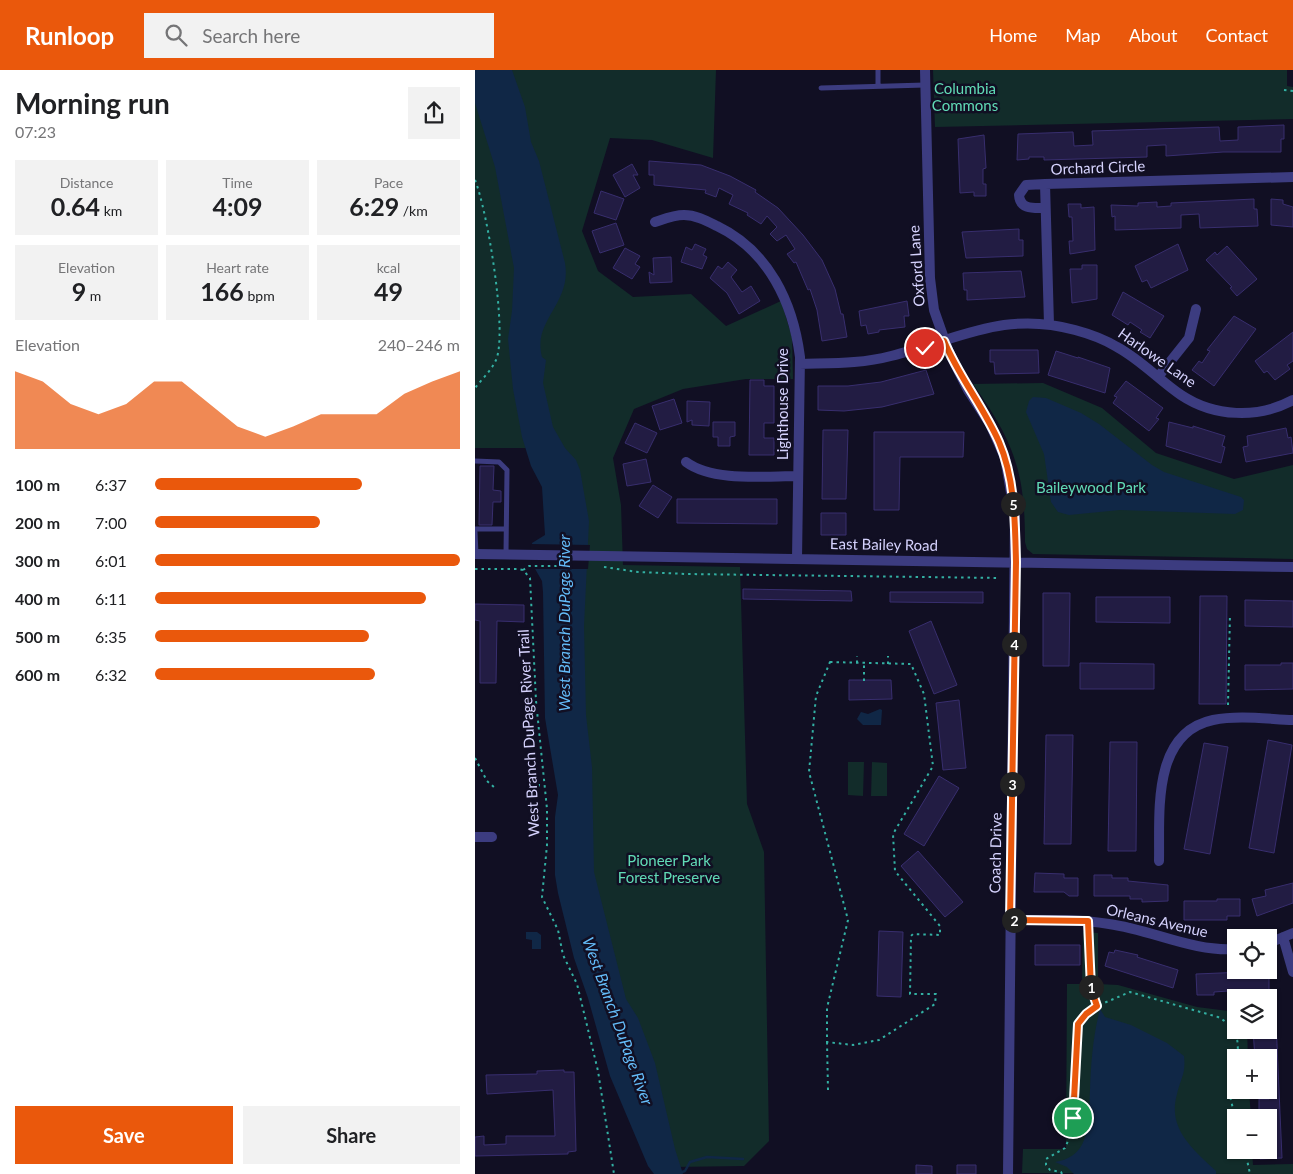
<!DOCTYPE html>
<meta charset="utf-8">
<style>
:root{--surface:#fff;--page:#f2f2f2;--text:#202124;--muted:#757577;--accent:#ea580c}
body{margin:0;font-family:Lato,sans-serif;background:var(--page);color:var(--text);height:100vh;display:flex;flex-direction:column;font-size:19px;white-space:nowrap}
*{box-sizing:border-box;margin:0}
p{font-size:16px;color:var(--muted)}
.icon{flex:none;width:28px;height:28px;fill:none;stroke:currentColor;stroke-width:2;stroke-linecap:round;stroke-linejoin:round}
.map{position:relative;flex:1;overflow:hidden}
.drawer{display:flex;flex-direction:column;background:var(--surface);width:475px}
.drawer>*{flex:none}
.buttons{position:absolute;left:752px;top:859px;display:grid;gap:10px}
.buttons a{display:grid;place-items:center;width:50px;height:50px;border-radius:0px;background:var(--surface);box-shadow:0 1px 4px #0004;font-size:25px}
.pin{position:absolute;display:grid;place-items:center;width:42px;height:42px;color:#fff;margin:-21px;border:2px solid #fff;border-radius:50%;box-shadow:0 1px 5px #0007}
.km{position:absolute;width:25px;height:25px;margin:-12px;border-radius:50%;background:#222;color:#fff;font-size:14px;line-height:25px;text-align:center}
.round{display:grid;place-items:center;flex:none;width:52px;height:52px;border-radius:0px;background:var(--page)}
.summary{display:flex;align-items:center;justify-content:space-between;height:85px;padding:0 15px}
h1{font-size:28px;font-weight:700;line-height:38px}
.figures{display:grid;grid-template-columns:repeat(3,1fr);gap:8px;height:85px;padding:5px 15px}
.figures div{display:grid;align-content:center;border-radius:0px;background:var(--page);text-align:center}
.figures b{font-size:25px;font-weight:700}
.figures small{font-size:14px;font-weight:400}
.figures p{font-size:14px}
.chart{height:140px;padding:10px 15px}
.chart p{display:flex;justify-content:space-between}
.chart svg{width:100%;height:90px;margin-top:5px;fill:var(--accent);opacity:.7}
.cta{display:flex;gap:10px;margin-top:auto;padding:10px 15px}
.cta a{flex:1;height:58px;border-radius:0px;background:var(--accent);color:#fff;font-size:20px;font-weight:700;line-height:58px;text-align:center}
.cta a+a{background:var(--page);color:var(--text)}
ul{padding:0 15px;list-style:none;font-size:16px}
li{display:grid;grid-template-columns:80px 60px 1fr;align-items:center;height:38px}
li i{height:12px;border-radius:6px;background:var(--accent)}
header{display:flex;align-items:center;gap:30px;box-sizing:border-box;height:70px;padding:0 25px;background:var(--accent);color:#fff}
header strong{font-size:24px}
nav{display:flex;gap:28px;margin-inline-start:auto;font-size:18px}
.search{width:350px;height:45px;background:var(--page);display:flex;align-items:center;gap:12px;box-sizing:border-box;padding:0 18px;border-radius:0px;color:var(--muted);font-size:19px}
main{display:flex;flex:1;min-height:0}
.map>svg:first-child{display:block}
.green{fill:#122c2a}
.water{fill:#102746}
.pier{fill:#110f23}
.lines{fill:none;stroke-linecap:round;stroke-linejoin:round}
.stream{stroke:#102746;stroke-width:2.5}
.building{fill:#221c43;stroke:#382e6e}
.path{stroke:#33b0a3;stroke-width:2;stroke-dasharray:2.5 4;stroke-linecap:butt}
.service{stroke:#3c3c80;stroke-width:5}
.minor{stroke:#3c3c80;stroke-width:10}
.route-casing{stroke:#fff;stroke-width:10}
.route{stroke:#ea580c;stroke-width:6}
.labels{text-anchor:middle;stroke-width:5;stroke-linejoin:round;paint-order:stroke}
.park-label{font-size:15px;fill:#61dbb6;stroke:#110f23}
.street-label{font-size:15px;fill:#d5d2fd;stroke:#110f23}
.water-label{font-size:16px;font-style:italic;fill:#64bcf9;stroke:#110f23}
</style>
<header>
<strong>Runloop</strong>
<div class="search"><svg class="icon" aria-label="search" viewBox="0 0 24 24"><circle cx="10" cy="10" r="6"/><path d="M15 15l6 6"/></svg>Search here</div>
<nav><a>Home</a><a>Map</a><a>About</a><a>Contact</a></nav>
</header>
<main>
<section class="drawer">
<div class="summary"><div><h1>Morning run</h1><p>07:23</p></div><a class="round"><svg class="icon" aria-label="share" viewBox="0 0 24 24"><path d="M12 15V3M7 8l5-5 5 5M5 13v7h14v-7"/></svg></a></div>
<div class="figures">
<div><p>Distance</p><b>0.64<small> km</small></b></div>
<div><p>Time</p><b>4:09</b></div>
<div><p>Pace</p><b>6:29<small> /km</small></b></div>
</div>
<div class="figures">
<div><p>Elevation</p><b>9<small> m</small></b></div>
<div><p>Heart rate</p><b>166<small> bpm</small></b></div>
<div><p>kcal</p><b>49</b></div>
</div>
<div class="chart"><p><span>Elevation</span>240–246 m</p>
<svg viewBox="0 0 160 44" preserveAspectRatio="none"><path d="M0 44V6L10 11L20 22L30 27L40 22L50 11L60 11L70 22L80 33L90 38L100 33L110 27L120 27L130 27L140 17L150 11L160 6V44z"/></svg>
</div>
<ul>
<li><b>100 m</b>6:37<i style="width:68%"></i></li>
<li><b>200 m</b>7:00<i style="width:54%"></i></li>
<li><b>300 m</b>6:01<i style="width:100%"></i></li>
<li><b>400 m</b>6:11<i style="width:89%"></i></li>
<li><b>500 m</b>6:35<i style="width:70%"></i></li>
<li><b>600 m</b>6:32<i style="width:72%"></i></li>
</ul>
<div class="cta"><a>Save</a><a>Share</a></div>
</section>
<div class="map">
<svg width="818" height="1104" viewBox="0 0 818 1104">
<rect width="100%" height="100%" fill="#110f23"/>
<path class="green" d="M0 0H241L238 88 177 70 135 68 107 161 123 201 158 227 216 224 251 256 306 231 317 267 318 309H271L208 319 159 339 138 388 146 435 148 495 265 497 272 734 289 782 294 1071 269 1096 197 1097 116 884 80 386 51 378H0Z
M458 0H812V16L818 17V49L460 57Z
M568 313 627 338 681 383 759 409 818 395V489L558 484 552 479 550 472C550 401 539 372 498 314Z
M373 692H389L388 726 373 725Z
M397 692 412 693V726H396Z
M608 862 623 863V914L643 915 722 937 761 942V960H772L773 987 761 988V1020H774L776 1047 761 1048V1080H777L778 1095 818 1094V1104L547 1103 548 1079H591L592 914H607Z"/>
<path class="water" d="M0 0H37L50 37 56 72 64 91 90 193C97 234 57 250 67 287L71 290 68 313 78 357 90 378 101 390 105 400 114 451 109 556 111 645 117 697 119 802 151 929 163 948 180 993 200 1079 208 1104H179L173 1096 135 1006 113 928 99 888 83 823 80 805V747L83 725 70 648 68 522 67 511 59 497 57 473 70 465 67 417 56 396 47 367 38 319 33 269 37 241 39 198 20 97 0 33Z
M558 327 571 328 606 343 624 354 677 395 689 402 766 427 769 430 768 440 760 444 645 440 594 445 583 442 576 432 569 384 551 342 554 331Z
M405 639 407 640 406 655H388L382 649 386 642 393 644Z
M51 862H62L66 865V879H57V870L51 869Z
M625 939 630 947 656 955 692 973 709 986C711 1004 706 1007 702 1024 692 1059 718 1079 741 1101V1104H599L592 1097 580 1092C593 1090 604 1084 609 1070 615 1055 614 1036 615 1020 616 992 618 966 625 939Z"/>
<path class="pier" d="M55 474 115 475 113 499H57Z"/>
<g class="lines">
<path class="stream" d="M207 1102 210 1101 215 1092 232 1087 268 1089"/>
</g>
<path class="building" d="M809 55V69H806V82H748L691 86V75H688L672 76V87L569 90V87H554V89L542 90 543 64 598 62 599 76 618 75 617 61 744 57 745 71 763 70V57Z
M509 65 511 98 508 99V114H511V126H499V122L485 123 483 69Z
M174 91 226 95 255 106 281 120 280 122 303 138 328 165 347 190 360 219 366 244H368L372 267 347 271 342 240 335 219 333 220 321 192 319 193 312 184 320 179 311 165 302 171 295 164 302 157 292 146 286 154 272 145 273 143 254 134 258 125 244 118 241 127 230 123 231 120 179 115V105H174Z
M157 94 163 105H158L165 118 150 127 138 105Z
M126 121 149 129 141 150 119 143Z
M779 129V139H782L783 156 725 158 724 144 706 145V158L640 160V146L637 147 636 135 663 136V133L682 132V137L696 136V133Z
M796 129 808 130V134L818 137V157L796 155Z
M593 134H606V138L619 137 620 180 595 184 594 171H598L597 147H594Z
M141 153 149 175 125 183 117 161Z
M544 159V170H548V186L491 188 487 162Z
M220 174 231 179 228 185 232 187 227 199 206 192 211 177 217 180Z
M703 174 713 200 676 218 672 210 667 212 660 196Z
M752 176 782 209 762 226 755 218 757 217 731 190 740 182 742 185Z
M150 178 165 186 160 194 165 197 157 209 138 198Z
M196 187 197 212 175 213 174 202 179 205 178 188Z
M253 192 262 200 256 207 267 222 276 216 285 231 264 244 252 223 235 208 243 196 247 199Z
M607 195H622V229L597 233 595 199H607Z
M546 201 550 227 492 230V220H489L488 203Z
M648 222 689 246 675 268 665 262 667 260 655 252 653 255 637 245Z
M432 231 434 246H429L430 257 404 260V262L393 264 391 255 386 256 384 241Z
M759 246 781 259 739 316 717 300 724 291 727 293 735 281 732 280Z
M818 262V291L812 295 815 299 800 310 792 301 789 303 780 291Z
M515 280H563L564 303 520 304 519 292H515Z
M581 281 603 288V287L635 298 630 323 573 305Z
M451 300 459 324 407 337 369 341 343 340V316H373L406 312Z
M275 310H289V316H299V353H289V368H299V385H274Z
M651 311 688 338 681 348 684 349 674 361 638 333 642 327 639 326Z
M199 329 207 353 185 360 177 336Z
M212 331 235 332 234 356 217 355V350L212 352Z
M238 352H260V366L255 367V376H243V367H238Z
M694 352 718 358V356L750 366 747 376 750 377 746 393 691 376Z
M160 353 182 363 172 383 150 373Z
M811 358 813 368 816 367 818 383 771 392 768 377 773 376 772 366Z
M348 360H373L371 429H347Z
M399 362H489L488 387H425L424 440H399Z
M171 389 176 412 152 416 148 394Z
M5 396H19L18 420 26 421V432H18L17 455H4Z
M178 415 197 427 183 448 164 436Z
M202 429H302V454L202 453Z
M346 443H371V465H346Z
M268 519 376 521 377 531 268 529Z
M415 522H508V533L415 532Z
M568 523H595L594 596H568Z
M725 526H752L751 634H724Z
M621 527H695V553L621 552Z
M770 530 818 531V557L770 556Z
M0 534 49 535V552L22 551 21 613H5V551L0 550Z
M456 551 482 615 459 624 434 561Z
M605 593 679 594V619H605Z
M806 593H818V619L770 620V595H806Z
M374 610H416L417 629 374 630Z
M484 630 491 698 468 700 461 633Z
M571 665H598L596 774H569Z
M793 670 817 675 799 783 774 778Z
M635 672H662L661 781H633Z
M729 673 753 677 735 784 709 779Z
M464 706 484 718 449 776 429 764Z
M443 781 488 832 470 847 426 796Z
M560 803 589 804V808H603V826H594L589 822H559Z
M619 805H637V808H653V811L693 815V831L667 832V829H655V826H619Z
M818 813V833L782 846 777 829 791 826 790 820Z
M742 829H765V846H752V850H709V831H742Z
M404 861 428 862 426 927 402 926Z
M560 875H605V895H560Z
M640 880 663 885 662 887 703 900 698 918 630 896 634 882 639 883Z
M794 901V920L753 923V921L739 922V925H722L721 904Z
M794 929H800L807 1088 785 1089V1080H794V1048H784V1029H794V988H780L778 960H794Z
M89 1000V1002H99L101 1081 93 1082V1084L0 1086V1067L9 1066V1075L31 1074V1066H80L78 1020 12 1024 11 1005 62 1004V1001Z
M441 1095 457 1096V1104H441Z
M482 1095H501V1104H482Z"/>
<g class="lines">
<path class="path" d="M809 20 818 21
M0 110C12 139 33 263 21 290 16 301 7 309 0 318
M129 497 163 502 212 504 525 508
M0 499H42L48 500 55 508 61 631 72 739V775L67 827 83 860 88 885 102 914 123 1001 139 1104
M48 500 54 496H85
M355 592 436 594 449 624 458 696 418 764 420 801 465 856V865L438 864 436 866 435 924H461L460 934 404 970 378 975 352 972V938L373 850 334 702 341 626Z
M382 593V586
M413 594V586
M389 611V593
M53 620V617
M753 635 755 544
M0 688 12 711 20 718
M64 714V717
M613 862 616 918 622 936
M352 972 353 1020
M761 989 755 1026 761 1052
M770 1080 775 1104
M587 1104 586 1102 575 1100 571 1095V1089L590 1078 595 1066 603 955 611 945 622 936 655 922 743 947C760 956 765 967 762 988"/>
<path class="service" d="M403 0V16
M346 18 450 15
M0 391 24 392 32 400 31 484
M0 459H31
M0 462 1 484"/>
<path class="minor" d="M450 0 455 208 459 240 473 280 493 320 515 354 530 388 540 446 533 1104
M570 114 551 115 544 125C545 140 559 138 570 138
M180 152C189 149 199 145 209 145 221 145 232 151 242 156 294 181 318 233 325 287L322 489
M574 254 570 114 818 107
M325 294C356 293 386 294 416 286 483 270 528 240 600 260 615 264 629 269 642 277 666 290 684 310 706 325 739 347 783 349 818 330
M683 307 714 268 721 239
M211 392C238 412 290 406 323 406
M0 484 818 497
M0 767H17
M684 791C685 744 676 663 738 650 763 645 792 649 818 650
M535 850C568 850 602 849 634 854 678 860 717 882 761 879
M808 867 818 902
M794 873 818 863"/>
</g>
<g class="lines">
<defs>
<path id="route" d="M450 278 469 271C484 307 508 336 524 372 540 409 540 452 541 492L535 850 613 851 616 918 622 936 611 944 603 954 598 1048"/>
</defs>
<use href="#route" class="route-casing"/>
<use href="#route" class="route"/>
</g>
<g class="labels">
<g class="park-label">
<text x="490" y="24">Columbia<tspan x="490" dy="17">Commons</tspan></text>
<text x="616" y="423">Baileywood Park</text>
<text x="194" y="796">Pioneer Park<tspan x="194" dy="17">Forest Preserve</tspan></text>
</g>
<g class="street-label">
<text transform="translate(623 98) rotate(-2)" y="5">Orchard Circle</text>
<text transform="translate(442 196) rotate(-94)" y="5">Oxford Lane</text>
<text transform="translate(682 288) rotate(35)" y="5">Harlowe Lane</text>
<text transform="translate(308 334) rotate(-90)" y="5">Lighthouse Drive</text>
<text transform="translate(409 475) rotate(1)" y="5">East Bailey Road</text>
<text transform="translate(54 663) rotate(-93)" y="5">West Branch DuPage River Trail</text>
<text transform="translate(521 783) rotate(-89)" y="5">Coach Drive</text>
<text transform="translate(682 851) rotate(13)" y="5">Orleans Avenue</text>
</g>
<g class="water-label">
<text transform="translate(89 553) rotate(-90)" y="6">West Branch DuPage River</text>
<text transform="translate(143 951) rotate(70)" y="6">West Branch DuPage River</text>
</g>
</g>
</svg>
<div class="buttons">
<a><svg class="icon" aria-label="locate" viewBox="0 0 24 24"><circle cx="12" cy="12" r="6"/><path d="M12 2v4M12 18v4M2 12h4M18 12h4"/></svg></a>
<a><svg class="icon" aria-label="layers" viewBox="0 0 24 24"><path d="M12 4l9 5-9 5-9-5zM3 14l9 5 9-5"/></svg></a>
<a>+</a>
<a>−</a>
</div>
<div class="pin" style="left:598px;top:1048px;background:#1e9e55"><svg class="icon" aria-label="arrive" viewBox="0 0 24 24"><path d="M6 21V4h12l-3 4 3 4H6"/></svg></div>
<div class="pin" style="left:450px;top:278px;background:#d93025"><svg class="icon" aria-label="check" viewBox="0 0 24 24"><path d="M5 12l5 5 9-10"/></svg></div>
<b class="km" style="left:616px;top:917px">1</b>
<b class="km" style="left:539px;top:850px">2</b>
<b class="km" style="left:537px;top:714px">3</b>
<b class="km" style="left:539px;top:574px">4</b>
<b class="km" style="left:538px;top:434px">5</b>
</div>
</main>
